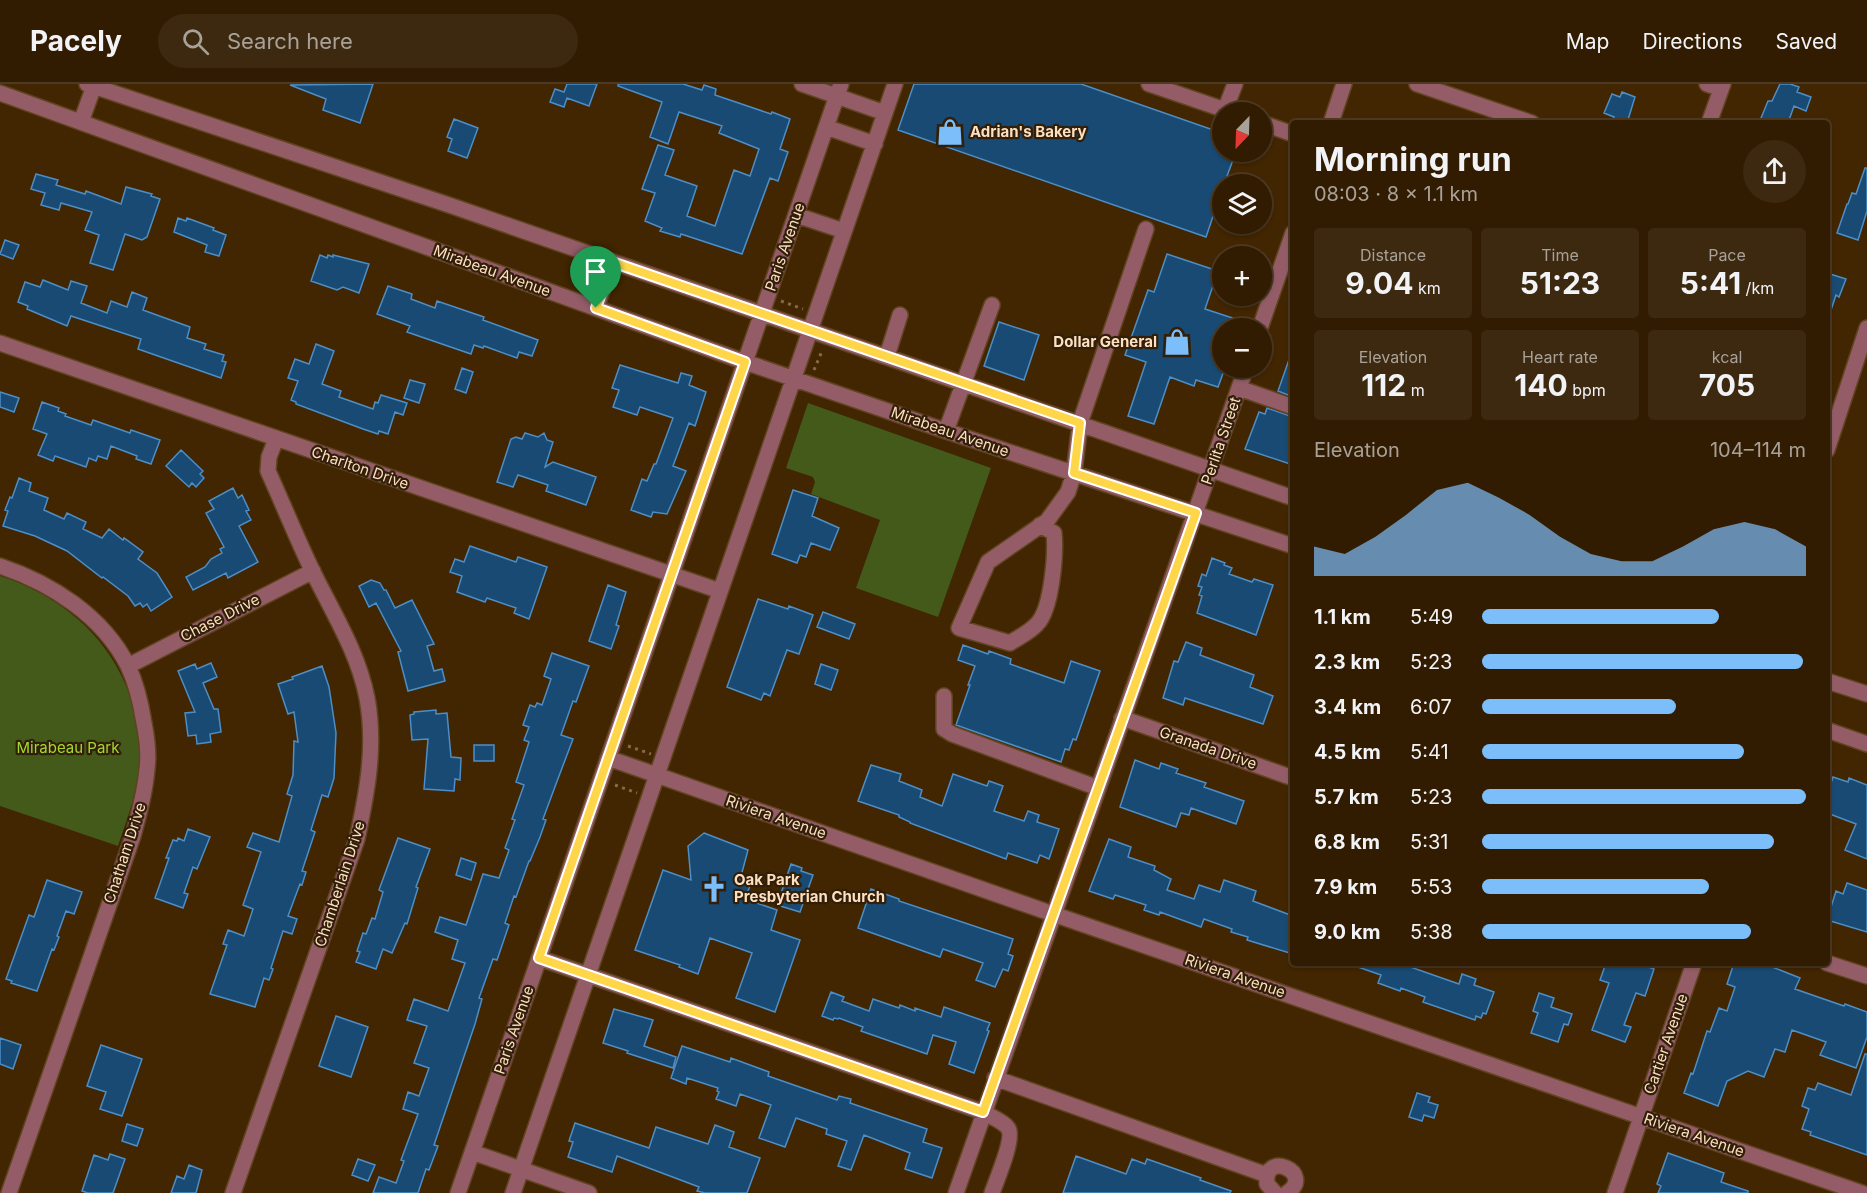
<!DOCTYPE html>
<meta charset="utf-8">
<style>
:root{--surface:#321c01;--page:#3d2910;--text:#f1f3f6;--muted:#a8a199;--line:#4d3a23;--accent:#7cbef9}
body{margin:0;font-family:Inter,sans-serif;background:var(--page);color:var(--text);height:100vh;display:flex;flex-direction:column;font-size:22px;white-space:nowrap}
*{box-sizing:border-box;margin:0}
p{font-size:20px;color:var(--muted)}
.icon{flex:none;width:33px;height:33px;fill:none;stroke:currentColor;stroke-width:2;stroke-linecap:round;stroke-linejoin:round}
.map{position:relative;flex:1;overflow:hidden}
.panel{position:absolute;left:1290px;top:36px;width:540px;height:846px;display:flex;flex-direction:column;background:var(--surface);border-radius:6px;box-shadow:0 2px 4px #0004,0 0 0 2px var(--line)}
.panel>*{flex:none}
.needle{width:39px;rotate:203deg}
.fabs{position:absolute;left:1212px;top:18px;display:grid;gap:12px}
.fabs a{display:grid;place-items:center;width:60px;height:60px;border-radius:50%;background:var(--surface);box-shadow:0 2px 4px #0004,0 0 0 2px var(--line);font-size:30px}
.pin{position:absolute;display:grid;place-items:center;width:51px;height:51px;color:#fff;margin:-62px -26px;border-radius:50% 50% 50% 0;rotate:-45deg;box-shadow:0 0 6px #0007}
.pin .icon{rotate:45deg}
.round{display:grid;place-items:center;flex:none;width:63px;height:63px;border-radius:32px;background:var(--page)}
.overview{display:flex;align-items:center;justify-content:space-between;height:102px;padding:0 24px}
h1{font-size:33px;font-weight:700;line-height:45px}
.metrics{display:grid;grid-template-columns:repeat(3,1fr);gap:9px;height:102px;padding:6px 24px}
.metrics div{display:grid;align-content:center;border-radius:6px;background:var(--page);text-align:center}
.metrics b{font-size:30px;font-weight:700}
.metrics small{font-size:16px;font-weight:400}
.metrics p{font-size:16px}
.chart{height:168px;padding:12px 24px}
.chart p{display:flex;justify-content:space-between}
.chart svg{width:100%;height:108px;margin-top:6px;fill:var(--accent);opacity:.7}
ul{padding:0 24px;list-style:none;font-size:20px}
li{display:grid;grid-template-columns:96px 72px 1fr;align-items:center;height:45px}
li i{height:15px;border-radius:8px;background:var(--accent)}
header{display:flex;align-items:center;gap:36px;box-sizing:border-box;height:84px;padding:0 30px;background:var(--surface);border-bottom:2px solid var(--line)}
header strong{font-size:28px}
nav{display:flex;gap:33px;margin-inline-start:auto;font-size:21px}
.search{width:420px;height:54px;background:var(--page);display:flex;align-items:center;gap:15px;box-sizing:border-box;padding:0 21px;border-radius:33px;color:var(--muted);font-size:22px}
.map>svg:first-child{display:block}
.green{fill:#435a1b}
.building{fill:#184a73;stroke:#4d8ec6;stroke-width:1.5}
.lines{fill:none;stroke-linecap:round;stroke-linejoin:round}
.minor-casing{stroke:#60431f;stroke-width:18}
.path{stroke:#886a48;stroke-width:3;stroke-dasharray:3 4.5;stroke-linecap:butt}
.minor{stroke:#935c67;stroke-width:15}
.route-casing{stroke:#fff;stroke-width:12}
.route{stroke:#ffd54a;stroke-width:8}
.labels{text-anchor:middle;stroke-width:4.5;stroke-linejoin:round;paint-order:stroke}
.poi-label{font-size:15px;font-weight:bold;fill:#fedfbf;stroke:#311f0a;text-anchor:start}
.street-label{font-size:15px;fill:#fedfbf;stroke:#311f0a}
.park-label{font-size:15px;fill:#a2d930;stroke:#311f0a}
</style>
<header>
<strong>Pacely</strong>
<div class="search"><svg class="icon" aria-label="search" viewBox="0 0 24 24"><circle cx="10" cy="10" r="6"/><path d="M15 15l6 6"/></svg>Search here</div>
<nav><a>Map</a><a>Directions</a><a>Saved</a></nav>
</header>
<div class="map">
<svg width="1867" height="1109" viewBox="0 0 1867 1109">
<rect width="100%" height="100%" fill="#422501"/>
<path class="green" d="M808 319 991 384 938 533 856 504 880 436 811 410 815 398 813 393 786 384Z
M0 492C88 520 149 595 138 691 135 715 126 738 118 762L0 722Z"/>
<path class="building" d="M373 0 360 39 323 26 326 15 290 1Z
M567 0H597L589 22 567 14 564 23 550 18 555 5 564 8Z
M618 0H683L702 6 704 1 716 5 715 11 771 30 772 28 790 35 780 65 788 68 778 97 770 94 742 170 681 150 680 153 660 147 662 144 645 137 655 109 642 105 658 61 674 66 665 91 697 102 687 132 715 142 734 86 750 92 759 65 719 49 722 42 679 28 668 60 650 53 662 18 618 2Z
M914 0H1081L1222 49V68H1236L1224 100H1222V106L1206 153 898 46Z
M1780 0H1790L1799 3 1797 8 1811 13 1806 27 1794 22 1788 39H1759L1768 17H1772Z
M1622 8 1635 13 1627 39 1613 35 1614 33 1604 29 1612 10 1620 13Z
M454 35 478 44 467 74 448 67 452 55 447 53Z
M1865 84H1867V127L1858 156 1837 149 1847 120H1848L1852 109 1856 110Z
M36 90 58 96 56 101 85 110 86 107 121 120 126 103 152 110 151 112 160 115 147 153 142 156 125 150 113 186 90 179 99 151 85 146 92 128 61 119 59 126 41 121 45 109 31 105Z
M178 134 186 137 187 134 214 144 213 146 226 151 219 172 205 168 207 161 174 148Z
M5 156 19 161 13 175 0 170Z
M1167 170 1218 187 1205 225 1251 240 1250 244H1222V284H1225L1218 303 1196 296 1194 302 1170 293 1154 340 1128 332 1146 278 1125 271 1148 206 1154 208Z
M320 171 327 174 328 171 333 173V171L369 180 359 209 343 203 337 206 311 197Z
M1827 189 1846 195 1839 213 1836 211 1829 232H1827Z
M43 196 68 206 71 197 87 202 81 219 107 229 111 217 127 223 132 208 147 214 143 226 190 243 187 254 206 260 204 265 224 271 222 277 226 278 221 294 138 265 141 255 71 232 67 242 27 225 28 222 18 218 25 198 40 203Z
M388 202 412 210 411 215 435 224 437 217 484 233 483 236 538 256 532 272 519 268 517 274 484 262 483 264 474 261 471 270 407 248 410 242 377 230Z
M999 238 1039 251 1024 296 984 282Z
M316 260 334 267 322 300 341 307 339 313 373 325 375 318 378 319 381 311 407 319 403 331 395 328 388 350 379 347 378 350 363 345 296 320V318L291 316 298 297 288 294 295 275 309 280Z
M1291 270H1293V313L1278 307Z
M620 281 678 299 681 289 692 292 689 301 706 308 695 342 689 339 673 382 686 387 667 430 653 428 651 433 631 426 642 395 647 397 654 380H656L673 334 640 323 637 331 613 323 619 306 612 304Z
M462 284 473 288 466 309 455 305Z
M410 296 425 300 419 319 404 314Z
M0 308 19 314 14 328 0 323Z
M42 318 59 324 58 327 66 330 65 332 91 341 93 336 130 349 131 346 160 356 151 380 136 375 137 372 111 362 107 375 98 372 96 377 89 374 86 383 55 372 53 377 38 371 47 350 33 345Z
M1267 324 1293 333V381L1245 365 1259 328 1265 330Z
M525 349 538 353 544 349 547 356 553 358 545 383 553 378 596 393 586 421 546 407 548 401 518 391 513 403 497 398 511 355 516 353 522 355Z
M181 366 203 387 200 390 204 394 196 403 192 399 189 403 166 382Z
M19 394 31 399 29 407 48 414 44 426 64 435 67 429 86 438 83 445 102 454 109 445 123 456 124 454 143 468 138 475 157 489 172 513 151 527 147 520 143 523 140 519 135 522 128 512 103 493 102 494 67 467 35 452 3 442 8 427 5 426 10 413 12 414Z
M233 404 238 414 242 411 249 426 246 427 251 436 239 442 258 478 228 494 226 489 193 506 186 493 205 483 211 475 222 469 220 465 224 463 206 429 214 425 209 417Z
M793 406 818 414 812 432 839 444 830 466 811 459 806 473 800 471 797 479 772 470Z
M470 462 516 478 518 473 547 483 529 535 514 529 516 524 487 514 485 518 457 508 462 492 450 488 455 475 464 478Z
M1212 474 1225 479 1224 481 1232 484 1229 490 1252 498 1254 495 1273 501 1256 551 1197 529 1202 512 1199 511 1202 503 1198 502 1202 490 1206 492Z
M371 496 380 499 384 506H386L395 524 412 516 434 560 427 562 434 587 442 585 445 597 408 607 398 568 401 567 376 519 369 523 359 502Z
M608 501 626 508 616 541 619 542 611 565 589 557Z
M758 515 788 525 789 522 813 531 799 570 787 566 770 612 764 609 761 616 727 603Z
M823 528 855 540 849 555 817 543Z
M1186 558 1202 564 1200 571 1254 591 1250 603 1273 612 1263 640 1185 614 1183 621 1163 614 1174 577 1178 578Z
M963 561 988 570 989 567 1011 575 1010 580 1064 599 1071 577 1100 587 1076 656 1073 655 1069 666 1065 665 1061 678 956 641 970 601H968L975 582 958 576Z
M552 569 589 582 576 618 573 617 561 651 573 655 556 700 543 735 546 736 540 753 530 777H529L516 813 514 812 505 839 509 841 497 876 493 875 479 914 482 915 475 940 434 1061 438 1062 429 1086 426 1085 418 1109H373L379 1093 396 1099 404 1077 401 1076 418 1030 403 1025 408 1008 419 1012 429 984 414 979 427 942 407 936 414 915 448 927 465 879 452 875 458 856 435 848 440 833 466 841 483 790 499 794 509 766 505 764 515 736 512 735 524 701 516 698 529 658 524 656 529 643 523 641 530 621 535 623 537 619 542 621 551 595 544 592Z
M211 579 217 593 203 599 214 625H218L221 648 210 650 211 658 197 660 196 651 188 652 185 629 195 628 178 587 195 580 197 585Z
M821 580 838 586 831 606 815 600Z
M322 582 329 603 336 649 334 694 328 713 322 711 311 746 315 748 302 787 306 788 302 801 300 800 288 832 297 835 292 850 283 847 271 884 273 885 269 896 264 894 255 923 210 910 227 861 223 860 228 846 244 852 253 825 243 821 261 768 247 763 253 749 279 758 292 712 287 710 293 691 294 657 298 658 294 628 288 630 278 600 293 595 292 593Z
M436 626V630L447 629 451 673 461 674 460 696 455 695 454 707 424 705 428 655 412 656 410 631 414 630V628Z
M474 661H494V677H474Z
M1135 676 1159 685 1161 679 1178 685 1176 689 1206 699 1204 703 1244 717 1236 740 1191 724 1189 731 1181 729 1176 743 1120 723Z
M871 681 901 690 899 697 922 706 920 713 942 722 953 690 987 702 989 697 1003 702 994 727 1024 737 1028 727 1039 731 1037 738 1059 745 1049 775 1040 771 1037 779 1008 769 1006 775 910 739V738L899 733V731L858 717Z
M1833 693 1848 698 1849 694 1867 701V775L1845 766 1856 740 1827 729V700L1830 702Z
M188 745 210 753 197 785 193 783 184 809 188 810 183 824 155 814 169 774H166L173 756 177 757 178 754 184 757Z
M704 749 748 766 740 796 751 799 745 815 777 826 771 846 800 856 775 928 736 914 752 869 710 854 698 890 679 883 680 881 635 866 663 786 691 796 688 762Z
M398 754 430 765 416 803 418 804 407 840 405 839 392 869 383 865 376 885 356 878 360 868 357 867 363 849 366 850 372 834 375 835 383 808 379 806Z
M1109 755 1131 763 1128 773 1155 782 1154 786 1171 795 1167 806 1194 815 1199 801 1220 808 1224 796 1256 807 1253 817 1293 832V870L1247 856 1248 853 1231 848 1232 845 1204 835 1201 843 1160 828 1159 831 1144 826 1146 821 1115 811 1113 815 1089 807Z
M461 774 476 779 471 796 456 791Z
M791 780 802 784 801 787 813 791 800 828 777 821Z
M47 796 82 808 74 830 66 827 57 852 59 853 54 866 52 865 37 907 11 899 12 897 6 895 29 831 34 833Z
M1847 799 1867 806V848L1827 836 1836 807 1843 810Z
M871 805 899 815V817L1013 855 1008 870 1013 872 1008 887 1003 885 995 903 976 896 983 879 943 865 940 873 858 844Z
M1352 879H1399L1459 900 1462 890 1476 895 1474 901 1494 908 1486 930 1483 929 1481 934 1476 932 1475 936 1423 918 1425 913 1401 904 1400 907 1378 899 1381 891 1352 881Z
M1606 879H1638L1654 885 1645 912 1636 909 1624 941 1631 943 1625 958 1592 946 1609 899 1600 896Z
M1734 879H1762L1780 886 1800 894 1795 905 1844 922 1845 920 1867 928V953L1856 984 1820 971 1826 958 1792 946 1785 968 1775 965 1764 993 1748 987 1727 997 1718 1022 1684 1009 1691 989 1693 990 1707 947 1710 948 1719 924 1727 927 1735 903 1727 900Z
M831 908 844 913 842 917 869 927 873 915 899 924 900 921 915 927V924L941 933 944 923 990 939 987 946 989 947 974 989 949 980 956 958 933 951 927 970 861 947 863 943 839 934 838 935 834 934 833 936 822 932Z
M1539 909 1554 914 1551 923 1572 930 1568 941 1564 940 1558 958 1531 949 1538 929 1533 927Z
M614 925 653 936 644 962 676 973 673 984 627 969 628 967 603 959Z
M336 932 368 943 351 993 319 982Z
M0 954 21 961 13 985 0 980Z
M101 961 142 975 122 1032 100 1025 106 1008 87 1002Z
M682 962 730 978 731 974 769 988 768 992 837 1016 839 1012 851 1015 850 1019 927 1045 923 1058 942 1064 932 1094 905 1085 910 1069 864 1051 851 1086 838 1082 847 1057 826 1050 827 1045 796 1034 785 1063 759 1054 771 1021 740 1010 736 1022 716 1015 719 1008 717 1007 718 1004 687 994 686 1000 671 994Z
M1865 970H1867V1071L1810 1051 1811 1048 1802 1045 1809 1025 1802 1022 1808 1004 1815 1006 1818 999 1851 1011Z
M1417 1009 1430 1013 1428 1018 1438 1021 1434 1034 1424 1031 1422 1037 1409 1033Z
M575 1039 649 1064 656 1043 708 1060 715 1041 734 1048 729 1063 760 1074 747 1109H705L697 1107 699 1103 617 1072 612 1088 568 1073 573 1058 569 1057Z
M127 1040 143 1045 137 1062 122 1057Z
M1668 1069 1724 1089 1721 1098 1748 1107V1109H1658L1661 1102 1657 1100Z
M110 1070 125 1075 113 1109H88L82 1107 94 1071 108 1076Z
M1076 1072 1126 1090 1132 1075 1145 1080 1147 1075 1201 1094 1200 1096 1231 1107 1230 1109H1063Z
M358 1075 375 1081 368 1097 352 1091Z
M189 1081 202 1086 196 1109H171L177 1092 184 1095Z"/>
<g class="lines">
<defs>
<path id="minor" d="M87 0 449 121 1293 414
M802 0 885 29
M1149 0 1231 28
M1417 0 1532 39
M1707 0 1721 5
M0 9 745 278 946 347 1293 462
M1225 26 1235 0
M81 38 94 2
M1262 39 1293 50
M1331 39 1344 0
M1709 39 1723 0
M826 43 875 60
M796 131 844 147
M596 224 612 178
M1260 244 1293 149
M0 259 720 507
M887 272 900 231
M1239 304 1293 323
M946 347 992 221
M1827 366 1867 244
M1040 441 1054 449C1056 469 1052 525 1037 540 1030 548 1019 553 1010 559L959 544 988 478 1047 437 1068 408 1074 389 1080 339 1146 145
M0 482C51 499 103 532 128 582 136 599 141 620 144 639 147 654 149 670 147 685 145 708 139 730 133 752L9 1109
M128 582 313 487
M1827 597 1867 610
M944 612V645L952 650 1098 704
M1122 634 1293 694
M1827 646 1867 660
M608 674 1053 830 1862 1109
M539 874 983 1028C991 1033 1003 1037 1008 1044 1015 1054 996 1097 992 1109
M1827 879 1867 892
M995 994 1267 1091
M472 1068 589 1109
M233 1109 357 755C367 709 376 662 367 614 358 568 333 529 313 488 297 455 283 420 268 387L269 373 276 355
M458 1109 841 0
M513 1109 895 0
M956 1109 1246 284
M1275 1109 1267 1100C1263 1065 1316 1089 1287 1109
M1615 1109 1694 879"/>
</defs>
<use href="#minor" class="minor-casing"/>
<path class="path" d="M781 217 803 225
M814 286 822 267
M628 662 651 670
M615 701 637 709"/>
<use href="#minor" class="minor"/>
</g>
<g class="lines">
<defs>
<path id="route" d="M612 178 1080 339 1074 389 1196 429 983 1028 539 874 745 278 596 224Z"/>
</defs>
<use href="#route" class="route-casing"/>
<use href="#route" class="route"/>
</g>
<defs>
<symbol id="shop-bare" viewBox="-9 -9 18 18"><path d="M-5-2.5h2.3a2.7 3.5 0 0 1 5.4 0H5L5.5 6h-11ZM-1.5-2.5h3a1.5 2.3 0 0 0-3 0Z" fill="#7cbef9" stroke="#311f0a" stroke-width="2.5" paint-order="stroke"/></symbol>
<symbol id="church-bare" viewBox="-9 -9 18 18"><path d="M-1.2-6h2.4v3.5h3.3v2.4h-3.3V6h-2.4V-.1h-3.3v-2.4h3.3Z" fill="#7cbef9" stroke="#311f0a" stroke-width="2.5" paint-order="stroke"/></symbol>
</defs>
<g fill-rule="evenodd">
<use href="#shop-bare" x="931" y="29" width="38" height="38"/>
<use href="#shop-bare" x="1158" y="239" width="38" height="38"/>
<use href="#church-bare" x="695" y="786" width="38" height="38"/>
</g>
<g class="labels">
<g class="poi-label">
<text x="970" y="53">Adrian's Bakery</text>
<text x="1157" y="263" text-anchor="end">Dollar General</text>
<text x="734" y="801">Oak Park<tspan x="734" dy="17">Presbyterian Church</tspan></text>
</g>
<g class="street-label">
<text transform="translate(785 163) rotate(-71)" y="5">Paris Avenue</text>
<text transform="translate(492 187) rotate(20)" y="5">Mirabeau Avenue</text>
<text transform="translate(950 348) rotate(19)" y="5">Mirabeau Avenue</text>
<text transform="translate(1221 357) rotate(-71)" y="5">Perlita Street</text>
<text transform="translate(360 384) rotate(19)" y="5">Charlton Drive</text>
<text transform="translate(220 534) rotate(-27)" y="5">Chase Drive</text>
<text transform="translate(1208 664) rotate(19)" y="5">Granada Drive</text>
<text transform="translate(776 733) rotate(19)" y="5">Riviera Avenue</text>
<text transform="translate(125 769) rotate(-72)" y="5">Chatham Drive</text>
<text transform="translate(340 800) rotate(-72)" y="5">Chamberlain Drive</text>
<text transform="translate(1235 892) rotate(19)" y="5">Riviera Avenue</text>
<text transform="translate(514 946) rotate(-71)" y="5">Paris Avenue</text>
<text transform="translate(1666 960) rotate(-71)" y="5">Cartier Avenue</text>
<text transform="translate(1694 1051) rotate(19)" y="5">Riviera Avenue</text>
</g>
<g class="park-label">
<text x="68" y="669">Mirabeau Park</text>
</g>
</g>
</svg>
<div class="fabs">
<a><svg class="needle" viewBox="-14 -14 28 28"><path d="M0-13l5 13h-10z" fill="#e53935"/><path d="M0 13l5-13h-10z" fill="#a8a199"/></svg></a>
<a><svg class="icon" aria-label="layers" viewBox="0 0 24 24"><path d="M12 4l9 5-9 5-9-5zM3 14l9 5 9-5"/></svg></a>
<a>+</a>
<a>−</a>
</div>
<div class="pin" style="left:596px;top:224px;background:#1e9e55"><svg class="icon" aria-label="arrive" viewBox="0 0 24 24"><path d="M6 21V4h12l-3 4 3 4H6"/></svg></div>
<section class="panel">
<div class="overview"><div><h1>Morning run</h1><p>08:03 · 8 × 1.1 km</p></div><a class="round"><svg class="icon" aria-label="share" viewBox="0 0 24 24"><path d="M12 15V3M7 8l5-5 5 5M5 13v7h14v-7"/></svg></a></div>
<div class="metrics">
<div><p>Distance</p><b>9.04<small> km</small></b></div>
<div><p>Time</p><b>51:23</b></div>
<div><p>Pace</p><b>5:41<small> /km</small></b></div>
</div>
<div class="metrics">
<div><p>Elevation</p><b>112<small> m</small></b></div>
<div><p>Heart rate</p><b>140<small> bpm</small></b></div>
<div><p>kcal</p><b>705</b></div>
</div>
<div class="chart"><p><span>Elevation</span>104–114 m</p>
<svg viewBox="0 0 160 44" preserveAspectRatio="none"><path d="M0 44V32L10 35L20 28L30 19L40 9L50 6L60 12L70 19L80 28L90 35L100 38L110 38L120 32L130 25L140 22L150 25L160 32V44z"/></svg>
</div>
<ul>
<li><b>1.1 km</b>5:49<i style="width:73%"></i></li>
<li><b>2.3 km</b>5:23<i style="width:99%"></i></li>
<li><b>3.4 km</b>6:07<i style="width:60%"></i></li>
<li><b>4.5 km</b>5:41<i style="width:81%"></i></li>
<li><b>5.7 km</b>5:23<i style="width:100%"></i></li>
<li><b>6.8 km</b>5:31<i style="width:90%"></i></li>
<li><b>7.9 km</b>5:53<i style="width:70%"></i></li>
<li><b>9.0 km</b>5:38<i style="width:83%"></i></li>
</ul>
</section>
</div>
